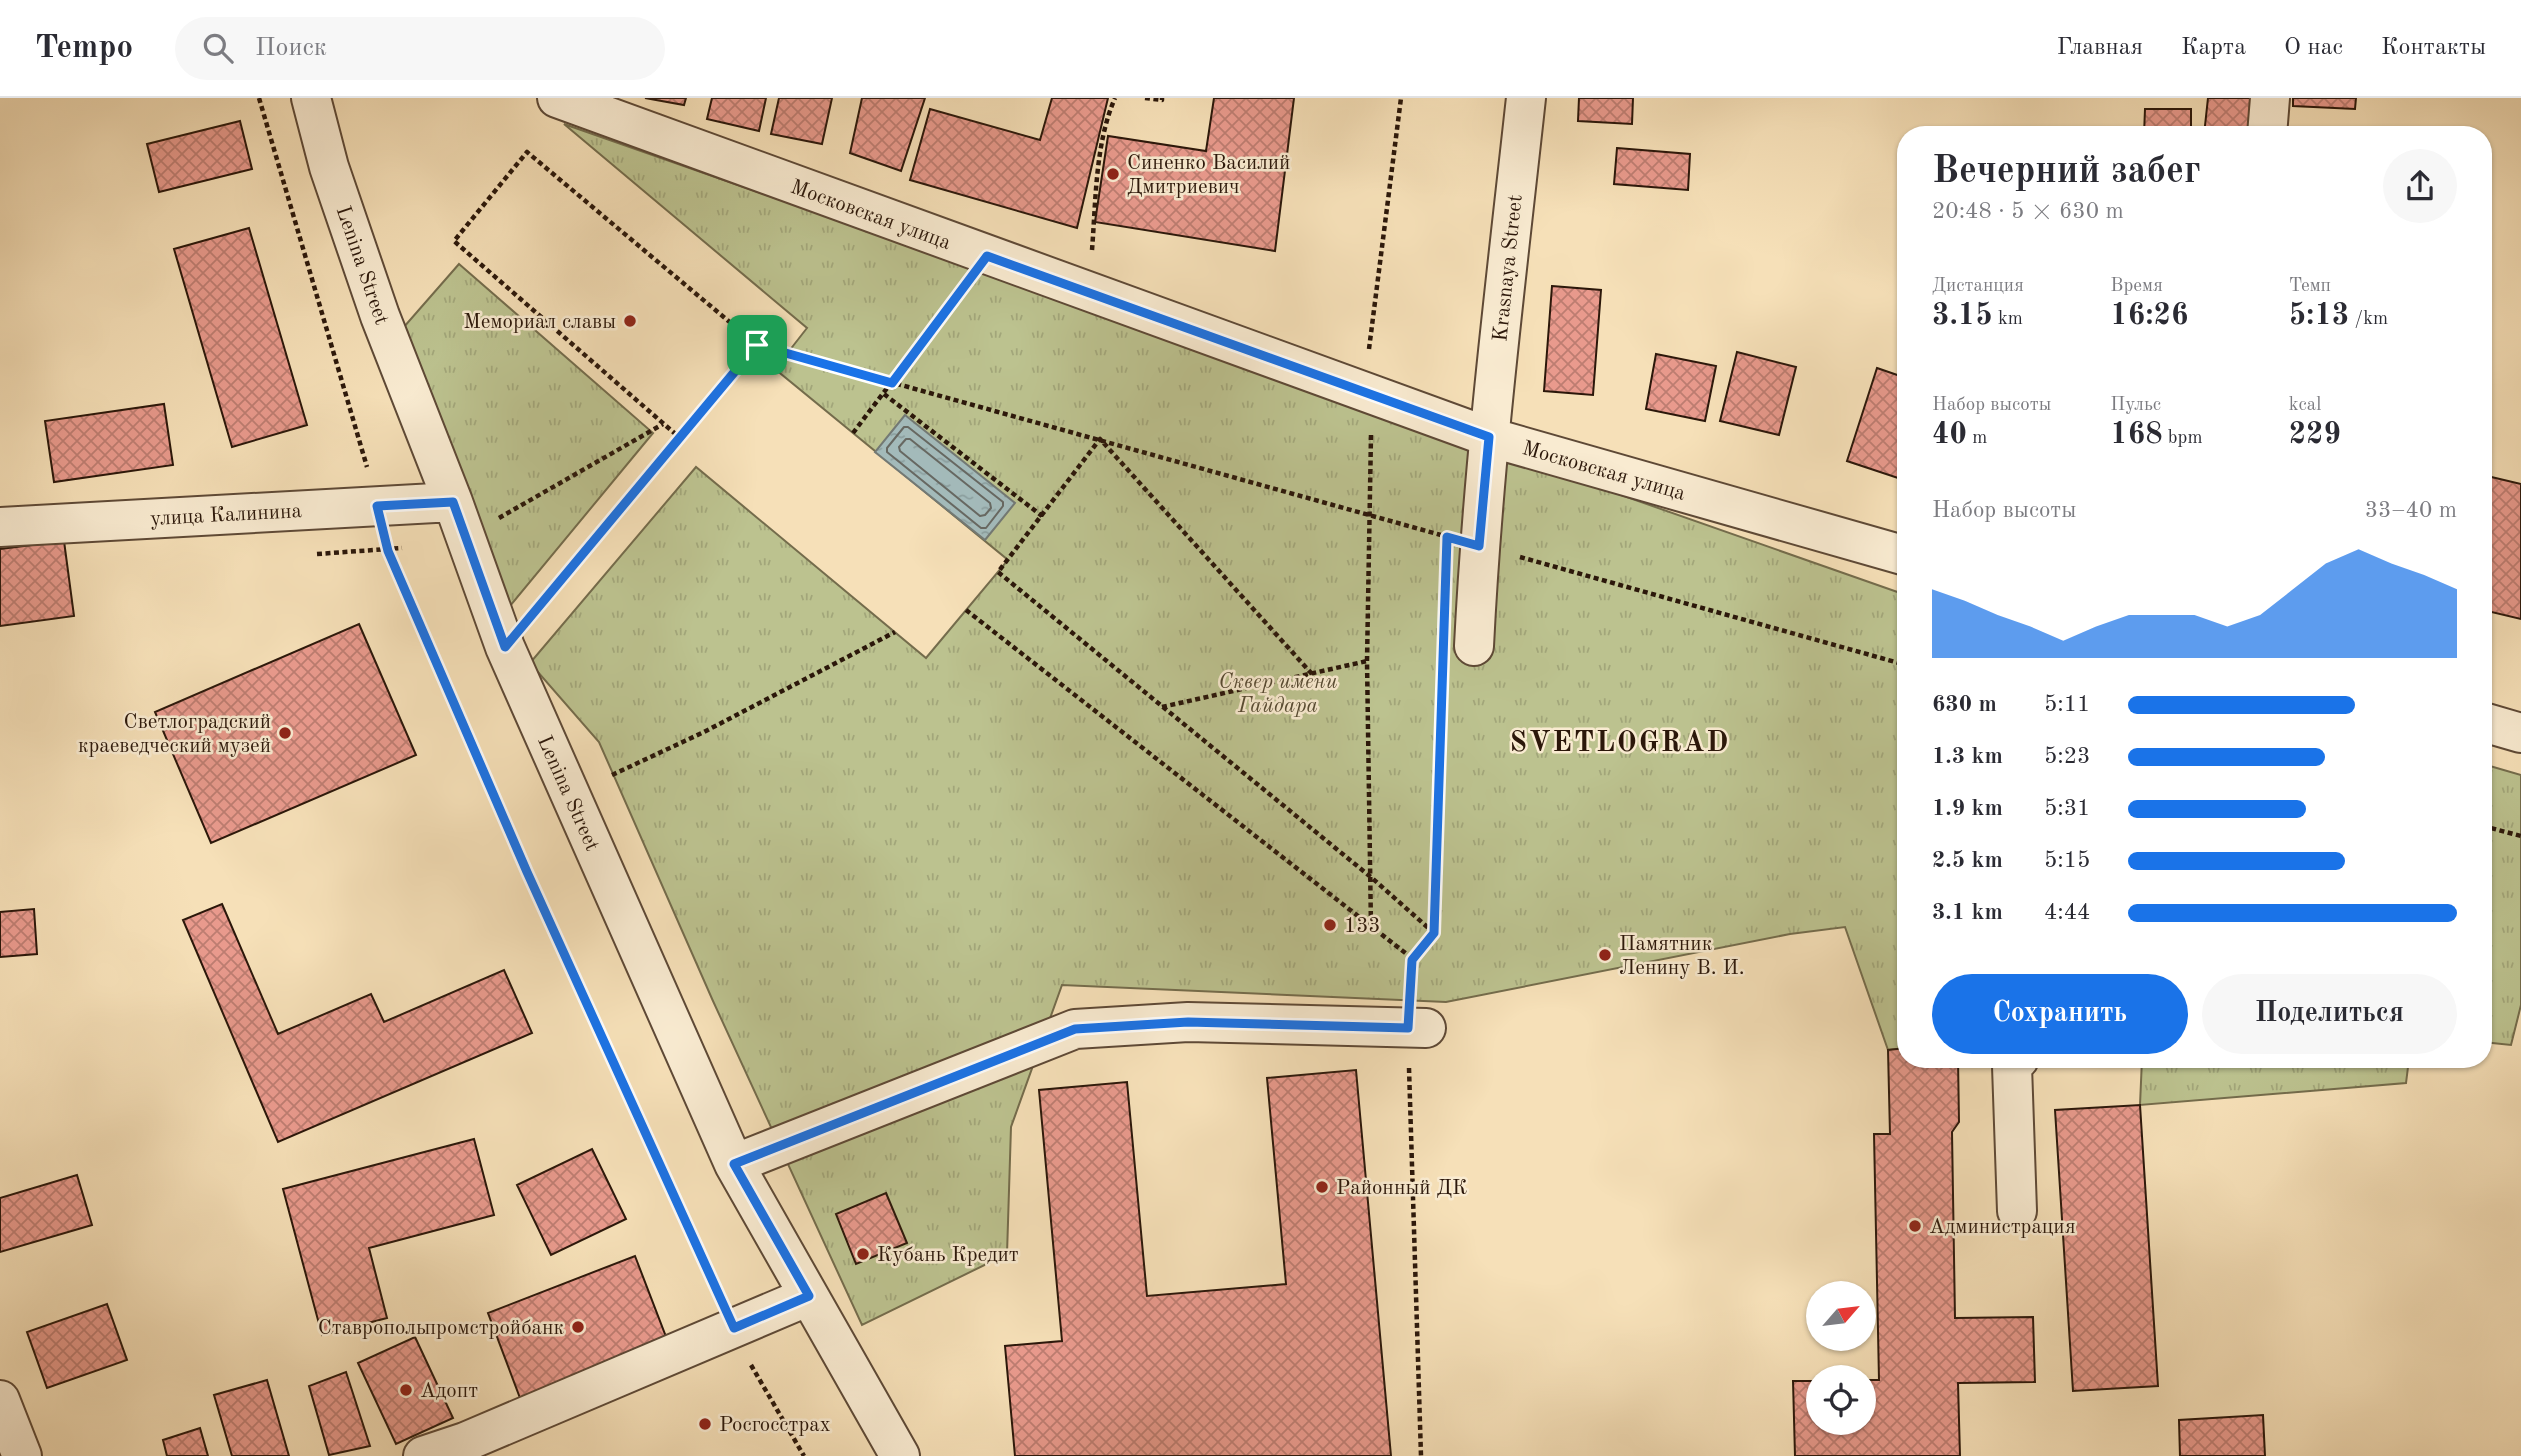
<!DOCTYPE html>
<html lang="ru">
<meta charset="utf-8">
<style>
:root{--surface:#fff;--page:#f7f7f7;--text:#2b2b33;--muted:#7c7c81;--line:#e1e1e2;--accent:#1a73e8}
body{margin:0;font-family:"Old Standard TT",serif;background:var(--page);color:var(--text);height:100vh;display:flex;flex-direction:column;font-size:26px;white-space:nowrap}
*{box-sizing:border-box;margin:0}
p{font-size:23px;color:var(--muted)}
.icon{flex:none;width:38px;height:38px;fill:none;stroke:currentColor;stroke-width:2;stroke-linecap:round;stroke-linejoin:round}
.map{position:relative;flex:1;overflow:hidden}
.details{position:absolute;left:1897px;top:28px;width:595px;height:942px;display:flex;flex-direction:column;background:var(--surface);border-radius:28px;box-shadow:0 2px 5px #0004}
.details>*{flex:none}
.needle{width:46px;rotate:62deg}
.buttons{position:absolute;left:1806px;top:1183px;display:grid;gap:14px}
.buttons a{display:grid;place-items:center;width:70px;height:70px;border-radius:50%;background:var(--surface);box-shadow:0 2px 5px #0004;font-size:35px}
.pin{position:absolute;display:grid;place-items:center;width:60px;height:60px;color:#fff;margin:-30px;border-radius:14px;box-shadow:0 4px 10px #0006}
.round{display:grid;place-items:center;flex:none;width:74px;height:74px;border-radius:37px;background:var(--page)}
.overview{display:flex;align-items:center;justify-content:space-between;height:119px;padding:0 35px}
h1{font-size:38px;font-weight:700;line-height:52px}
.figures{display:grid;grid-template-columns:repeat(3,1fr);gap:10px;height:119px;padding:7px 35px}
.figures div{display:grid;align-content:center}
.figures b{font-size:30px;font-weight:700}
.figures small{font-size:19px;font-weight:400}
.figures p{font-size:19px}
.chart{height:196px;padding:14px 35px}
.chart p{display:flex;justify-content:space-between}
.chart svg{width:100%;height:126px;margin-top:7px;fill:var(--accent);opacity:.7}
.action{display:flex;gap:14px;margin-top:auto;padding:14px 35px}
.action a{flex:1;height:80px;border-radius:42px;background:var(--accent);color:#fff;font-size:28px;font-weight:700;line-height:80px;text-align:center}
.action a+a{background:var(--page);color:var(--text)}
ul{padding:0 35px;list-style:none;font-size:23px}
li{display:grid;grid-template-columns:112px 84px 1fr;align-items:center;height:52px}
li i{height:18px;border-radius:9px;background:var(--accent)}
header{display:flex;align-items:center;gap:42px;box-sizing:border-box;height:98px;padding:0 35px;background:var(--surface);border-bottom:2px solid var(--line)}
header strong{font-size:33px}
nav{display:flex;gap:38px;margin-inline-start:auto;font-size:24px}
.search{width:490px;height:63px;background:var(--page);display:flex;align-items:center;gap:18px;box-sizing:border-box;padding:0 24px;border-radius:38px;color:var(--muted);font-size:26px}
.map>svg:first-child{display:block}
.grass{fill:url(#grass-tufts);stroke:#746c4c;stroke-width:2}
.water{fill:url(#water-ripples);stroke:#737974;stroke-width:2}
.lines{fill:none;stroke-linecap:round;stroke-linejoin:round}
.shore{stroke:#676862;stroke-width:2}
.building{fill:url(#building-cross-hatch);stroke:#2b170a;stroke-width:2}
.minor-casing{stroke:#5e4936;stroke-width:42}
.path{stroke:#2b170a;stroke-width:4.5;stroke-dasharray:5 3.5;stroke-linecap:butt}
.minor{stroke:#f9ebd1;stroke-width:38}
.route-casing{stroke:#fff;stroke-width:14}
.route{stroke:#1a73e8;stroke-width:9}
.poi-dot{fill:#8f2418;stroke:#f9ebd1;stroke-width:2.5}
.labels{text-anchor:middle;stroke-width:5;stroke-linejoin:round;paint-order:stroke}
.poi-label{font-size:21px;fill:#2b170a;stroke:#f9ebd1;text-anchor:start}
.street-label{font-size:21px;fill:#2b170a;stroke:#f9ebd1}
.park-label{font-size:21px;font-style:italic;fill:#564a32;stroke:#f9ebd1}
.district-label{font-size:28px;font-weight:bold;letter-spacing:2px;fill:#2b170a;stroke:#f9ebd1}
</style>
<header>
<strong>Tempo</strong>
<div class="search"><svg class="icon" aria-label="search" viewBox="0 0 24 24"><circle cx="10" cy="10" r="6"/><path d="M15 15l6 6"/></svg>Поиск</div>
<nav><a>Главная</a><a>Карта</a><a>О нас</a><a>Контакты</a></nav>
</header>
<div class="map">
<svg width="2521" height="1358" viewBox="0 0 2521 1358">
<defs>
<pattern id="grass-tufts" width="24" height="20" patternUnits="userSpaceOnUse" patternTransform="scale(1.75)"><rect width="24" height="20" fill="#bcc28f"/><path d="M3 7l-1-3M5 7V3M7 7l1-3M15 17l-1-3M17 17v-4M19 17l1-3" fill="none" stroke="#a2a67a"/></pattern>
<pattern id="water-ripples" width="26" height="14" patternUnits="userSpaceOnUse" patternTransform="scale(1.75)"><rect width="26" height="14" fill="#a3baba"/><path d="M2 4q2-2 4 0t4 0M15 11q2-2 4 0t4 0" fill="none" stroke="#8c9f9f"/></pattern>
<pattern id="building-cross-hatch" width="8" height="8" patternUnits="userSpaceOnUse" patternTransform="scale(1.75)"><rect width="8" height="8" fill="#e99a8d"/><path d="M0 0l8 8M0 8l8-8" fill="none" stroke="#bd7d71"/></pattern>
</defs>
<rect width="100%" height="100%" fill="#f6e0b8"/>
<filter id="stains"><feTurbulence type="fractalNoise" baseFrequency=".00286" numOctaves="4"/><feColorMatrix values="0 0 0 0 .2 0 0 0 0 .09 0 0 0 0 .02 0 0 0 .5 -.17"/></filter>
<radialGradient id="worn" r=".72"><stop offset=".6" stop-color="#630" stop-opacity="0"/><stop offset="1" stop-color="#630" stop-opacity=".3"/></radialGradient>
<path class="grass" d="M564 26 1906 497V950L1888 952 1845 829 1790 836 1446 904 1062 887 1011 1029 1007 1156 862 1227 713 903 599 644 530 565 696 369 926 560 1008 462 775 271 807 230Z
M459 166 653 335 505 514 403 230Z
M2483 666 2521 677V907L2511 947 2483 944Z
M2142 961H2409L2406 985 2140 1007Z"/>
<path class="water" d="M905 317 1015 405 985 442 875 354Z"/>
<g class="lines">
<path class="shore" d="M904 329H908L1003 404V408L986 430H981L887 354V350Z
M906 341H910L990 405 991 410 985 417 980 418 900 353 899 349Z"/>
</g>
<path class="building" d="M645 0H686L684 7Z
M712 0H766L759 33 707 21Z
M779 0H832L822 46 771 36Z
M862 0H925L901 73 850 55Z
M1052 0H1108L1077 130 910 82 930 11 1040 42Z
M1214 0H1294L1275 153 1095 124 1108 38 1206 53Z
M1579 0H1633L1632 26 1578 23Z
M2208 0H2258L2255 37H2204Z
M2293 0H2356L2355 11 2293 8Z
M2145 11H2191V37H2144Z
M240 23 252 71 159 94 147 46Z
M1617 50 1690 56 1688 92 1614 86Z
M249 130 307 327 232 349 174 151Z
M1552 188 1601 192 1593 297 1544 293Z
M1737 254 1796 269 1779 337 1720 323Z
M1656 256 1716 268 1705 323 1646 311Z
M1877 270 1906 280V367L1901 381 1847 363Z
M164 306 173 367 54 384 45 323Z
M2483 377 2521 386V521L2483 512Z
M64 443 74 518 0 528V451Z
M359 526 416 657 211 745 155 614Z
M222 806 278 936 371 896 384 924 504 872 532 935 278 1044 183 822Z
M34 811 37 856 0 859V814Z
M1906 950V961H1958L1959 1024 1952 1034 1955 1220 2033 1219 2035 1284 1958 1285 1960 1358H1795L1793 1283H1818V1325H1864V1282H1879L1874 1036H1890L1888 952Z
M1356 972 1391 1358H1015L1005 1248 1062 1243 1039 992 1127 984 1147 1198 1286 1186 1267 980Z
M2140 1007 2158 1288 2073 1293 2055 1012Z
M474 1041 494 1117 369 1150 387 1220 322 1237 283 1091Z
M592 1051 626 1121 551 1157 517 1087Z
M77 1077 92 1127 0 1154V1100Z
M886 1095 907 1145 856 1166 836 1116Z
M635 1158 668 1244 520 1300 488 1215Z
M107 1206 127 1262 47 1290 27 1234Z
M415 1239 453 1320 396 1346 358 1265Z
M346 1274 370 1348 329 1357 309 1288Z
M267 1282 289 1358H232L214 1297Z
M2263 1317 2265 1358H2180L2179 1322Z
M200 1330 208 1358H167L163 1342Z"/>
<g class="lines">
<defs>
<path id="minor" d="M311 0 329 69 380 218 453 404 505 549 734 1066 900 1358
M557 0 1489 339 1906 458
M2267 37 2270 0
M0 429 453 404
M1474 548C1483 365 1506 182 1526 0
M2483 624 2521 635
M734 1066 1075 931 1188 924 1426 930
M2017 1113 2012 968 2019 961
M0 1302 22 1358
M423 1358 465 1344 809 1198"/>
</defs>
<use href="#minor" class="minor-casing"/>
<path class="path" d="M259 0 367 369
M1145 0 1162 2V0
M1092 152C1096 102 1095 46 1115 0
M757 247 1441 437
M1369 251 1401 0
M884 296 1042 418
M853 335 963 190
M1371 337 1367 563 1371 830
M499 420 663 326
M387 448 527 774 717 1192
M317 456 402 450
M1520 459 1906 567
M966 512 1413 861
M534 515C608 426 683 336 757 247L527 54 454 143 680 340
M1312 576 1100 341 998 474 1372 780 1434 835
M1162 609 1367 563
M612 677 704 634 895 534
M2483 728 2521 738
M1411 891 1413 861 1434 835 1443 572
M1409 970 1421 1358
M751 1267 804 1358"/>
<use href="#minor" class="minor"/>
</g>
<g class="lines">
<defs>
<path id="route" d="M987 158 1489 339 1479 448 1447 439 1434 835 1412 862 1408 930 1188 924 1075 931 734 1066 809 1198 734 1230 527 774 388 453 377 408 453 404 505 549 757 247 892 285Z"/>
</defs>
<use href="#route" class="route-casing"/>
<use href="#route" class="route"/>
</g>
<g class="poi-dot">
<circle cx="1113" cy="76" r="7"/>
<circle cx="630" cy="223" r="7"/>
<circle cx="285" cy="635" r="7"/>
<circle cx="1330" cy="827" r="7"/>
<circle cx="1605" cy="857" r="7"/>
<circle cx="1322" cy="1089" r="7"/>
<circle cx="1915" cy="1128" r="7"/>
<circle cx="863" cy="1156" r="7"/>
<circle cx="578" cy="1229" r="7"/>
<circle cx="406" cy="1292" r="7"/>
<circle cx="705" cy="1326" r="7"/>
</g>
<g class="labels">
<g class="poi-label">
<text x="1127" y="71">Синенко Василий<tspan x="1127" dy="24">Дмитриевич</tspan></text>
<text x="616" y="230" text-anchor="end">Мемориал славы</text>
<text x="271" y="630" text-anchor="end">Светлоградский<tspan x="271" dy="24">краеведческий музей</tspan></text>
<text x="1344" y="834">133</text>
<text x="1619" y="852">Памятник<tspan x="1619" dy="24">Ленину В. И.</tspan></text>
<text x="1336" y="1096">Районный ДК</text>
<text x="1929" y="1135">Администрация</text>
<text x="877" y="1163">Кубань Кредит</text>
<text x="564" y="1236" text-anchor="end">Ставропольпромстройбанк</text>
<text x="420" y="1299">Адопт</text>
<text x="719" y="1333">Росгосстрах</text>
</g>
<g class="street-label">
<text transform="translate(871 116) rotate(20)" y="7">Московская улица</text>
<text transform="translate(363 167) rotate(71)" y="7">Lenina Street</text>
<text transform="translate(1507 170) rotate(-84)" y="7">Krasnaya Street</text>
<text transform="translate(1604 372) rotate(16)" y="7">Московская улица</text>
<text transform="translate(226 416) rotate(-3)" y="7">улица Калинина</text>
<text transform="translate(569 695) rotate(66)" y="7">Lenina Street</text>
</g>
<g class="park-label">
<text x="1278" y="590">Сквер имени<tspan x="1278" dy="24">Гайдара</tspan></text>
</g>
<g class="district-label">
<text x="1620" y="653">SVETLOGRAD</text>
</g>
</g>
<rect width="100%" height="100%" filter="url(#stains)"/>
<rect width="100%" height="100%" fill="url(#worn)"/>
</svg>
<div class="buttons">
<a><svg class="needle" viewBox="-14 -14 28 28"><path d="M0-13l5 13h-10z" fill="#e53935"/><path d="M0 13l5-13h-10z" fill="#7c7c81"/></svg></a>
<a><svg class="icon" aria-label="locate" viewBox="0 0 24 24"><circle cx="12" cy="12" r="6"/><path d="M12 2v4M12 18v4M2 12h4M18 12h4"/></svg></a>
</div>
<div class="pin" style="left:757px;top:247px;background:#1e9e55"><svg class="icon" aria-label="arrive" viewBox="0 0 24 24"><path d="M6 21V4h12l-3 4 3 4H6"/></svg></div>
<section class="details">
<div class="overview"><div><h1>Вечерний забег</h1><p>20:48 · 5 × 630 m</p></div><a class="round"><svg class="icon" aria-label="share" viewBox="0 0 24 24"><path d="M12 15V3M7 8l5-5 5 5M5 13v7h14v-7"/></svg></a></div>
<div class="figures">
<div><p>Дистанция</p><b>3.15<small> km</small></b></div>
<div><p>Время</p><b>16:26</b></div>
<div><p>Темп</p><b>5:13<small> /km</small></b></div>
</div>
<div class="figures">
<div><p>Набор высоты</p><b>40<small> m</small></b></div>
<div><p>Пульс</p><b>168<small> bpm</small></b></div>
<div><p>kcal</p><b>229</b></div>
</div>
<div class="chart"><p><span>Набор высоты</span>33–40 m</p>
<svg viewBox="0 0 160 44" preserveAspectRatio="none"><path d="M0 44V20L10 24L20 29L30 33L40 38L50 33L60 29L70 29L80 29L90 33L100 29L110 20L120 11L130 6L140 11L150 15L160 20V44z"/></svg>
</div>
<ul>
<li><b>630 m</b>5:11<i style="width:69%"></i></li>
<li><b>1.3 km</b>5:23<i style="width:60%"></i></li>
<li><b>1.9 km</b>5:31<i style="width:54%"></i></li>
<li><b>2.5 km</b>5:15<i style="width:66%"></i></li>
<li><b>3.1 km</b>4:44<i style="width:100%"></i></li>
</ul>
<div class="action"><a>Сохранить</a><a>Поделиться</a></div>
</section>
</div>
